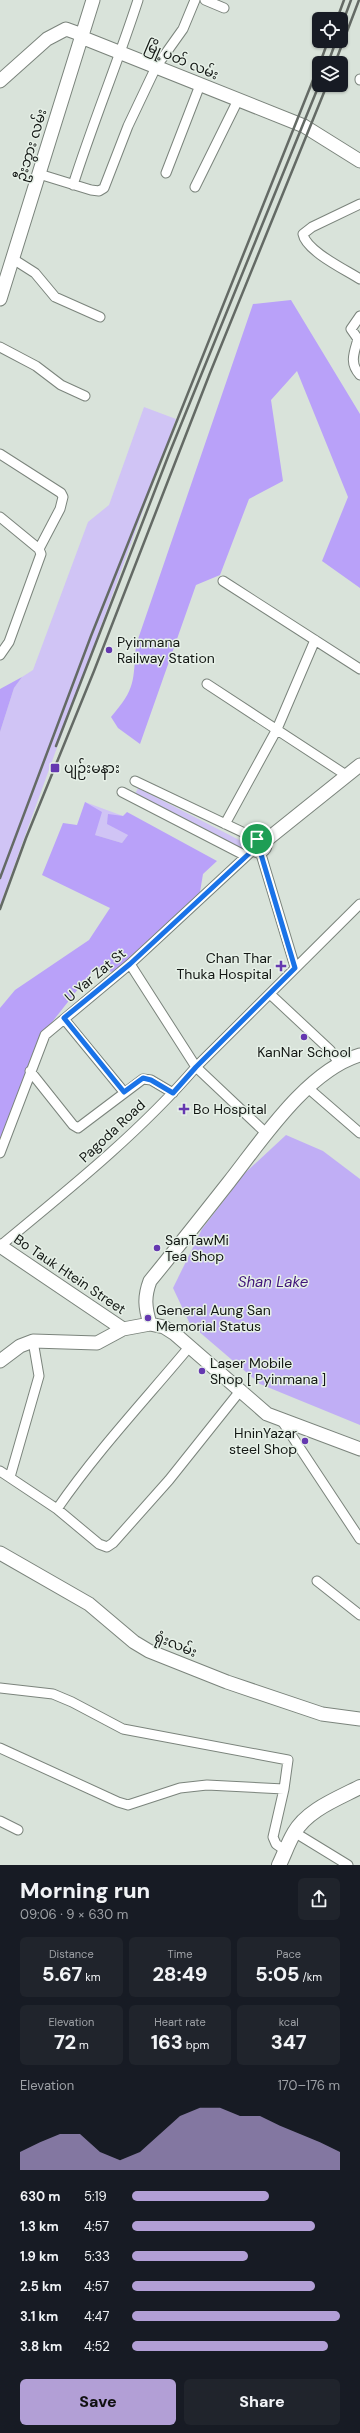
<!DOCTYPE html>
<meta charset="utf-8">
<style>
:root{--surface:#171b24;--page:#20242c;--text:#f1f3f6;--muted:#9ea1a6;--accent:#b29fd6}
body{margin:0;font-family:"DM Sans","Noto Sans Myanmar",sans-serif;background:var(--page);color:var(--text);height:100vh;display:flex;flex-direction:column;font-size:15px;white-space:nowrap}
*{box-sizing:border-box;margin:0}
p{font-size:13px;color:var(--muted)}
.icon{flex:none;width:22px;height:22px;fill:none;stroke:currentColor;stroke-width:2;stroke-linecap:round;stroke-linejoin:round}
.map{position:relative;height:1865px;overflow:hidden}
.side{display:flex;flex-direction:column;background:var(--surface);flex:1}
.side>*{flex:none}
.tools{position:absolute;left:312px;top:12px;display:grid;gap:8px}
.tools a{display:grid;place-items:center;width:36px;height:36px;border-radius:6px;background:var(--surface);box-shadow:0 1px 3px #0004;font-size:20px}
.pin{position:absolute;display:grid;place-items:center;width:34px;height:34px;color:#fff;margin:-17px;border:2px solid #fff;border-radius:50%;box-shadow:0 1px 4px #0007}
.round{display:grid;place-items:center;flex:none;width:42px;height:42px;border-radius:6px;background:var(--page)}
.headline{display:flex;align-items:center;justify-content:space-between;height:68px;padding:0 20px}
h1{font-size:22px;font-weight:800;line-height:30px}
.figures{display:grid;grid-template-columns:repeat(3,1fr);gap:6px;height:68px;padding:4px 20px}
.figures div{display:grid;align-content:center;border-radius:6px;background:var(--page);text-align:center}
.figures b{font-size:20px;font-weight:800}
.figures small{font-size:11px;font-weight:400}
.figures p{font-size:11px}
.chart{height:112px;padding:8px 20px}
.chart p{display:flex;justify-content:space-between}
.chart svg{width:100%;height:72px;margin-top:4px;fill:var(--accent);opacity:.7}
.button{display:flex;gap:8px;margin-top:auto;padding:8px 20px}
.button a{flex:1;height:46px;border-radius:6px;background:var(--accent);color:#111;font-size:16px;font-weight:800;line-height:46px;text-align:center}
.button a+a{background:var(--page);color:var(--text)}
ul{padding:0 20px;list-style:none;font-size:13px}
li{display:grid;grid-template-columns:64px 48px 1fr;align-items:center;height:30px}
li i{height:10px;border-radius:5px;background:var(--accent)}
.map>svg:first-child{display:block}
.green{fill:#d0c4f5}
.forest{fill:#b9a1f9}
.water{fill:#c0aef5}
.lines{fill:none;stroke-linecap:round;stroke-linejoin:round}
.street-casing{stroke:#7b847c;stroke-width:11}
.secondary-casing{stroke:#7b847c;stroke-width:15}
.primary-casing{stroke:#7b847c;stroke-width:16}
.street{stroke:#fff;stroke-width:9}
.secondary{stroke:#fff;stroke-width:13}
.primary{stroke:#fff;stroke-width:14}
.rail{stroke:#646a65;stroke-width:2.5}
.route-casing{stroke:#fff;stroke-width:8}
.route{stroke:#1a73e8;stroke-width:5}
.poi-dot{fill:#6538b0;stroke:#e6f0e7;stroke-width:1.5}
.labels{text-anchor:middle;stroke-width:3;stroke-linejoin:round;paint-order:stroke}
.street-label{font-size:14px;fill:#131714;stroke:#e6f0e7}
.poi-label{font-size:14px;fill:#131714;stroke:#e6f0e7;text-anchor:start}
.water-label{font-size:15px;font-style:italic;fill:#40147a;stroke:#e6f0e7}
</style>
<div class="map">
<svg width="360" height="1865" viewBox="0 0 360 1865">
<rect width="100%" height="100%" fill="#d9e3da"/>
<path class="green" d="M144 407 176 419 0 905V732L14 688 22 677 33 670 88 522 109 505Z
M138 788 247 844 244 850 135 794Z
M85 802 123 816 128 835 122 843 95 835Z"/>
<path class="forest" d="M291 300 360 414V588L322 561 348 497 297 371 271 400 283 481 249 499 220 575 196 585 140 744 118 728 111 717C136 688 133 682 136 645L253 304Z
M22 677 14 688 0 732V689Z
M85 802 102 812 95 835 122 843 128 835 107 824 108 814 123 816 127 812 217 861 203 874 200 892 114 972 93 970 38 1040 0 1143V1008L15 990 89 940 110 908 42 875 63 823 77 825Z"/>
<path class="water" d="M286 1135 323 1151 360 1179V1425L260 1384 190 1324 173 1288 202 1229 245 1173Z"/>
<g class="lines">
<defs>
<path id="street" d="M205 0 224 8
M360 80V79
M166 173 200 85
M39 174 91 190 99 191 104 188 128 126 156 67 183 29 195 0
M73 185C93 122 118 62 138 0
M195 187 238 100
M360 204 312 227 303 234C306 251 346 270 360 279
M13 259 35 273 55 297 100 317
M360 316 351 329 358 339C354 353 349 363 360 375
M0 347 36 366 61 385 85 396
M0 454 61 493 63 497 60 509 39 549
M0 517 39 549 41 554 9 642 0 655
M223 581 360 669
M207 684 346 775
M135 781 257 839
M122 792 246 856
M225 824 277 729 315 640
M260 851 295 967
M130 964 196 1067 267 1134
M270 994 330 1050 339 1063
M64 1019 124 1092
M30 1071 73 1125 78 1128 143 1079 151 1080 173 1093
M308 1088 360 1133
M0 1153 45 1035 130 964 254 849
M0 1246C68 1190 138 1134 196 1067L360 904
M282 1421 360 1539
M0 1471 57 1509 99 1544 107 1547 113 1543 169 1480 240 1391
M10 1477 39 1376 33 1341
M57 1509C97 1451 145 1400 190 1346
M317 1581 360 1615
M0 1688 53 1694 72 1702 123 1729 288 1760 284 1789 273 1837 276 1844 286 1851
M0 1748 118 1802 128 1805 180 1788 207 1785 284 1789
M0 1821 18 1830
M294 1832 348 1865"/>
<path id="secondary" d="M0 81 47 39 66 29 77 33 81 37 304 126 360 161
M0 299 93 0
M253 845a6 6 0 1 1 12 0a6 6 0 1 1-12 0Z
M264 842 360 765
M0 1246 123 1329
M150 1324C145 1307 144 1297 150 1281 177 1248 203 1215 229 1182 262 1140 307 1071 360 1055
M0 1361 20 1346 33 1341 97 1343 123 1329 150 1324 164 1327 175 1334 267 1414 360 1449
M0 1553 89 1604 134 1642 149 1651 227 1682 322 1714 360 1719"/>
<path id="primary" d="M279 1865C284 1855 288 1843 294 1833 307 1810 337 1799 360 1787"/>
</defs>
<use href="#street" class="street-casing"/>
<use href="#secondary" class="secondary-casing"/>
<use href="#primary" class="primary-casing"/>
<use href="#street" class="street"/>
<use href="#secondary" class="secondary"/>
<use href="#primary" class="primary"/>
<path class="rail" d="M337 19 344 0
M341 27 351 0
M320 63 328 41
M328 63 336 41
M335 63 359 0
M56 746 169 454 319 85
M0 878 91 636 319 65
M0 909 26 838 94 671 210 373 327 85"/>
</g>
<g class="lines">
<defs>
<path id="route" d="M257 839 262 840 264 844 263 849 260 851 295 968 196 1067 173 1093 151 1080 143 1078 124 1092 64 1018 130 964 254 849 253 843Z"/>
</defs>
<use href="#route" class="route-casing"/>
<use href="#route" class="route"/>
</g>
<g class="poi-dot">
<circle cx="109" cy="650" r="4"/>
<rect x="50" y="763" width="10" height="10" rx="2"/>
<path d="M279 960h4v4h4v4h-4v4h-4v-4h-4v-4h4z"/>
<circle cx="304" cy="1037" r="4"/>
<path d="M182 1103h4v4h4v4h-4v4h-4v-4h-4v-4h4z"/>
<circle cx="157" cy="1248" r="4"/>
<circle cx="148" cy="1318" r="4"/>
<circle cx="202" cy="1371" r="4"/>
<circle cx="305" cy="1441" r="4"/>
</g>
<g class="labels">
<g class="street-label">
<text transform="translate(182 60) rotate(23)" y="5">မြို့ပတ် လမ်း</text>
<text transform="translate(31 145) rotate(-73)" y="5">ဦးဘွား လမ်း</text>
<text transform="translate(95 975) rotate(-40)" y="5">U Yar Zat St</text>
<text transform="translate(112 1131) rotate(-43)" y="5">Pagoda Road</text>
<text transform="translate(70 1274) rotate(34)" y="5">Bo Tauk Htein Street</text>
<text transform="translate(176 1644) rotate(23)" y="5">ရုံးလမ်း</text>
</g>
<g class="poi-label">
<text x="117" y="647">Pyinmana<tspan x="117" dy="16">Railway Station</tspan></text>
<text x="64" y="773">ပျဉ်းမနား</text>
<text x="272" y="963" text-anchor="end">Chan Thar<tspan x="272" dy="16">Thuka Hospital</tspan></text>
<text x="304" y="1057" text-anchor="middle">KanNar School</text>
<text x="193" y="1114">Bo Hospital</text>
<text x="165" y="1245">SanTawMi<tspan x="165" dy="16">Tea Shop</tspan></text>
<text x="156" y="1315">General Aung San<tspan x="156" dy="16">Memorial Status</tspan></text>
<text x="210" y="1368">Laser Mobile<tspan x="210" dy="16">Shop [ Pyinmana ]</tspan></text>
<text x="297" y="1438" text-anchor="end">HninYazar<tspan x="297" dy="16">steel Shop</tspan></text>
</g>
<g class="water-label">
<text x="273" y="1287">Shan Lake</text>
</g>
</g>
</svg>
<div class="tools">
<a><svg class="icon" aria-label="locate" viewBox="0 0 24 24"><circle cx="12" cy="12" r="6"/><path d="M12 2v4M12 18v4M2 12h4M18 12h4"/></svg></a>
<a><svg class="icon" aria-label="layers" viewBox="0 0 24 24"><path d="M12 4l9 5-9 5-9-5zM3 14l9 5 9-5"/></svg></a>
</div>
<div class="pin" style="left:257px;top:839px;background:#1e9e55"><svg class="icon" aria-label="arrive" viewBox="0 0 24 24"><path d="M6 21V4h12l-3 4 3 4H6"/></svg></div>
</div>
<section class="side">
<div class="headline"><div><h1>Morning run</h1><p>09:06 · 9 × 630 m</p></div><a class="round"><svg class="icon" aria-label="share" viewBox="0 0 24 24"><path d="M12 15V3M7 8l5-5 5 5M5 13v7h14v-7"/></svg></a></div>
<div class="figures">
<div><p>Distance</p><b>5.67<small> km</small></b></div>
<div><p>Time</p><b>28:49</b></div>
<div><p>Pace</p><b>5:05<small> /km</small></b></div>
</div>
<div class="figures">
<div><p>Elevation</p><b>72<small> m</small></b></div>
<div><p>Heart rate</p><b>163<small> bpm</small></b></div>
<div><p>kcal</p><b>347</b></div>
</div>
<div class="chart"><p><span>Elevation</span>170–176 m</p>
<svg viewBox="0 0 160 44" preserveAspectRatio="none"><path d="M0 44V33L10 27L20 22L30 22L40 33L50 38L60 33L70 22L80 11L90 6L100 6L110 11L120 11L130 17L140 22L150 27L160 33V44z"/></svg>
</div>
<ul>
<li><b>630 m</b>5:19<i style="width:66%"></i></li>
<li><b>1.3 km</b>4:57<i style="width:88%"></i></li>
<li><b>1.9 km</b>5:33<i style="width:56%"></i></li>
<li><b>2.5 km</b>4:57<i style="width:88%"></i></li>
<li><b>3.1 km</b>4:47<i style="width:100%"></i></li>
<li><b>3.8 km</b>4:52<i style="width:94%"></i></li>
</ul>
<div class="button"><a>Save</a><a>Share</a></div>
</section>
